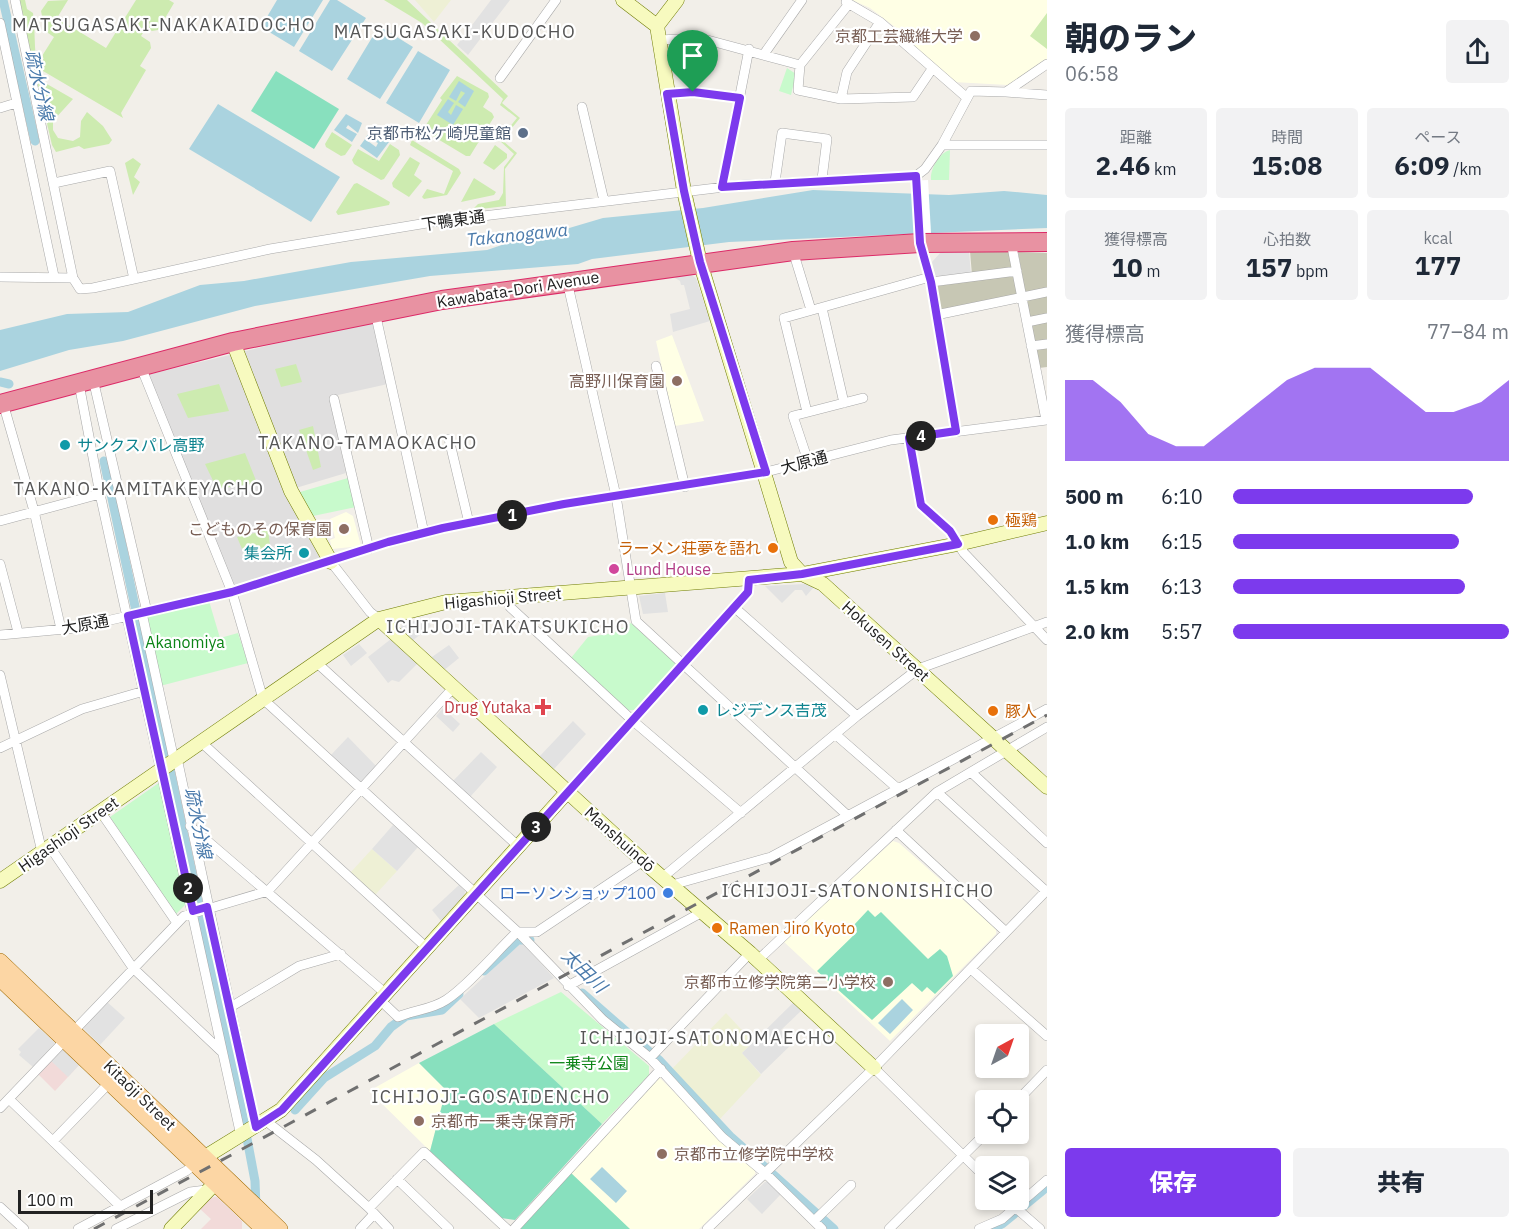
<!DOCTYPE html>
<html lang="ja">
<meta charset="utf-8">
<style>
:root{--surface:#fff;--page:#f2f2f3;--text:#1f2937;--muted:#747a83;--accent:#7c3aed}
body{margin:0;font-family:"IBM Plex Sans","Noto Sans JP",sans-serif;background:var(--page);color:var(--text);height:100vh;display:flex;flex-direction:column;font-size:22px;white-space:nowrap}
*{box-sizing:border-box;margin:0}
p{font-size:20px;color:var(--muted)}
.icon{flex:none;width:33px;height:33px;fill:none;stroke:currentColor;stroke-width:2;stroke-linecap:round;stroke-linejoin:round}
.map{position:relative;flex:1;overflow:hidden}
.side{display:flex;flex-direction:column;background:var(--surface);width:480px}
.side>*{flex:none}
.needle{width:39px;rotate:40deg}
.buttons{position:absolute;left:975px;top:1024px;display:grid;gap:12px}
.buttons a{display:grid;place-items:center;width:54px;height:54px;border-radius:6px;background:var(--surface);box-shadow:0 3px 9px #0003;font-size:30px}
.scale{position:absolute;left:18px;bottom:15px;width:135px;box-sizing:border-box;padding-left:6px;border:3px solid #222;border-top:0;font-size:16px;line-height:21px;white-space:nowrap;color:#222;-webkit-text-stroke:4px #fff;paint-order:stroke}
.pin{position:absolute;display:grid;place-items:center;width:51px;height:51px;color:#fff;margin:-62px -26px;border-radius:50% 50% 50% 0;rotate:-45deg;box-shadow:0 0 6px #0007}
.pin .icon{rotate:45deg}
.km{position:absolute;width:30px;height:30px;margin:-15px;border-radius:50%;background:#222;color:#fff;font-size:16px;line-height:30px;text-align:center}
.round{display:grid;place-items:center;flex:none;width:63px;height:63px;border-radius:6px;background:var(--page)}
.headline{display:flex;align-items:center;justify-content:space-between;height:102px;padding:0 18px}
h1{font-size:33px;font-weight:800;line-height:45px}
.metrics{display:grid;grid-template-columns:repeat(3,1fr);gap:9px;height:102px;padding:6px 18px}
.metrics div{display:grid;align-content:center;border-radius:6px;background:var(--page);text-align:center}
.metrics b{font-size:26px;font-weight:800}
.metrics small{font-size:16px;font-weight:400}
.metrics p{font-size:16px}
.chart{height:168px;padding:12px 18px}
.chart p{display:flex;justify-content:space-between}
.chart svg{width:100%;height:108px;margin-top:6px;fill:var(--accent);opacity:.7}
.action{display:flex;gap:12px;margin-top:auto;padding:12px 18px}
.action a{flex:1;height:69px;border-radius:6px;background:var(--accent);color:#fff;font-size:24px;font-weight:800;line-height:69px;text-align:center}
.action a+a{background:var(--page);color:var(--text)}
ul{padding:0 18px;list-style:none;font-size:20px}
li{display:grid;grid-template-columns:96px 72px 1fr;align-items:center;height:45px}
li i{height:15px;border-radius:8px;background:var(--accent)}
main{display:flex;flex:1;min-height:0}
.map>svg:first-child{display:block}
.residential{fill:#e0dfdf}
.commercial{fill:#f2dad9}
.education{fill:#ffffe5}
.construction{fill:#c7c7b4}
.farmland{fill:#eef0d5}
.grass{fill:#cdebb0}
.park{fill:#c8facc}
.pitch{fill:#88e0be}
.parking{fill:#e2e2e2}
.water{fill:#aad3df}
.pier{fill:#fff}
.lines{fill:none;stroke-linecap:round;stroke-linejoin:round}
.canal{stroke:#aad3df;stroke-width:9}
.street-casing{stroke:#a9a9a9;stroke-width:10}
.secondary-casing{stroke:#707d05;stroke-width:15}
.primary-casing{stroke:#a06b00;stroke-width:16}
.highway-casing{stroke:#dc2a67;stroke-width:20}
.street{stroke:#fff;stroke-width:9}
.secondary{stroke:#f7fabf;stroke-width:14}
.primary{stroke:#fcd6a4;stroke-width:15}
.highway{stroke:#e892a2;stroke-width:18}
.rail{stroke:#707070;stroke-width:3;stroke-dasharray:12 12;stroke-linecap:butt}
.route-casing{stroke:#fff;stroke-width:12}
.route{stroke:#7c3aed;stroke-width:8}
.education-dot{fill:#8d6e63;stroke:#fff;stroke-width:2}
.service-dot{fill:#5c6f8a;stroke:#fff;stroke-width:2}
.culture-dot{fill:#0f9aa8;stroke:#fff;stroke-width:2}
.food-dot{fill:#e8710a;stroke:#fff;stroke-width:2}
.hotel-dot{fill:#d1479c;stroke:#fff;stroke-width:2}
.health-dot{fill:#e0444e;stroke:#fff;stroke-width:2}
.shop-dot{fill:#3f7fe0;stroke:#fff;stroke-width:2}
.labels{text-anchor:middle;stroke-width:4.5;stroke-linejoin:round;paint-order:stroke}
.education-label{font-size:16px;fill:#785e54;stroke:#fff;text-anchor:end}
.service-label{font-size:16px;fill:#4e5e75;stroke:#fff;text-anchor:end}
.street-label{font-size:16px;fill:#222;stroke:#fff}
.culture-label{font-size:16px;fill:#0d838f;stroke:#fff;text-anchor:start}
.food-label{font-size:16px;fill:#c56008;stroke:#fff;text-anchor:start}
.hotel-label{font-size:16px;fill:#b23c85;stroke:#fff;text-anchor:start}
.park-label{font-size:16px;fill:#0c8416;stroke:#fff}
.health-label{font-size:16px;fill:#be3a42;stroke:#fff;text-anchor:end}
.shop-label{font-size:16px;fill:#366cbe;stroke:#fff;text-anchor:end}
.neighbourhood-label{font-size:18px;letter-spacing:1.5px;fill:#555;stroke:#fff}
.water-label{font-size:18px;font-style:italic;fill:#4a7aab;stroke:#fff}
</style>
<main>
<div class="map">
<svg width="1047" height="1229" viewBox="0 0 1047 1229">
<rect width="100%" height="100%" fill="#f2efe9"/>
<path class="residential" d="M373 320 388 384 329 397 346 473 289 490 326 557 234 585 147 375Z"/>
<path class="commercial" d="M62 1048 79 1065 55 1091 38 1074Z
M217 1197 242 1221V1229H201L211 1219 199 1208 209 1198Z"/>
<path class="education" d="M852 0H1047V59L1008 85 953 82 927 57 906 43 899 30 870 8Z
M672 335 704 421 675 426 656 341Z
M346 512 353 516 361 546 332 549 330 540 335 538 330 519Z
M893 841 899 843 996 929V934L890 1041 783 941Z
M419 1063 446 1090 430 1151 369 1091Z
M658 1076 721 1139 755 1170V1174L699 1229H518Z"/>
<path class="construction" d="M1010 250 1015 267 972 275 970 251Z
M1018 252 1047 253V367L1039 368Z
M1015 275 1018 297 941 309 937 286Z"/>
<path class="farmland" d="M415 0H451L434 22Z
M372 849 397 871 375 895 350 873Z
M726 1013 753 1042 742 1053 761 1075 719 1120 671 1070Z"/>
<path class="grass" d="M18 0H25L27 9 33 13C36 37 33 55 40 80L73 99 53 121V130L58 138 73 141 80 137 81 121 87 112 103 126 112 140 109 144 84 149 79 146 56 152 52 145Z
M68 0 57 18 106 48 136 0H169L174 3 158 30 152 31 146 28 141 36 150 42 151 48 140 66 146 70 121 113 123 118 43 71 42 56 54 37 45 31 41 11 48 1Z
M384 0H407L508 96 502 103 520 118 502 140 517 153 505 169 506 206 472 210 478 204 499 200 503 193 504 167 514 154 499 140 517 118 500 105 503 99 422 23Z
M1047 13V49L1030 36Z
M457 76 488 93 489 97 483 107 492 113 494 117 470 156H466L426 132 424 128 442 100 440 98Z
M332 132 352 145 345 155 341 156 326 147 325 144Z
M412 140 459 169 461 173 447 195 424 199 422 197 427 189 444 194 453 171 410 145Z
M390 144 399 150 400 155 384 179 381 180 354 164 352 160 358 149 379 161Z
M495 145 507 154V158L494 170 483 163Z
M410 157 420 163 414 175 422 181 409 197 393 187 392 183Z
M133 158 141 164 134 177 140 182 133 195 125 163Z
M474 178 496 192 494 195 461 202Z
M357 183 390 202 389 205 338 215 336 212 354 184Z
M296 364 302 382 281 387 275 369Z
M219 384 229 411 188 418 177 394Z
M313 426 321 467 313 470 299 430Z
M245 453 257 483 217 489 205 464Z
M268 530 271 553 245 556 237 537Z"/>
<path class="park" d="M787 68 796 74 791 95 779 91Z
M950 150 949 180H931C930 169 939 153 950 150Z
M348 478 356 507 313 516 300 492Z
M209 601 220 638 238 633 248 663 160 686 146 617Z
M631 623 676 664 635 710H628L571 658 588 637 614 633Z
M160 782 186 904 176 914 110 817Z
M561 992 649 1066V1075L602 1124 494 1024Z"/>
<path class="pitch" d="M276 71 339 109 314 149 251 111Z
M868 910 875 917 881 912 928 959 940 949 947 956 953 976 935 994 927 987 922 992 912 983 872 1020 817 971 857 932 853 926Z
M494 1024 602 1124 515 1220 501 1218 430 1151 446 1090 419 1063Z
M570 1172 630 1229H518Z"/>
<path class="parking" d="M491 0H510L468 55 457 45Z
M969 251 971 275 936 279 932 262 941 252Z
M686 272 696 278 710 321 673 332 670 314 690 309 684 285H681L680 281 670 275Z
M806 584 814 587 806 596 802 590H795L782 603 765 586Z
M665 593 668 612 643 614 639 596Z
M426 618 431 626 412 641 400 630 402 624Z
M391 639H395L419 662 399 682 392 680 388 683 368 657Z
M359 644 367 653 351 666 343 655Z
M449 645 459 658 443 671 429 659Z
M443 708 460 724 453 732 436 716Z
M573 721 586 734 554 769 539 757Z
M348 737 378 768 365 782H358L330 756Z
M481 752 497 767 470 797 453 781Z
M393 825 418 847 397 871 372 849Z
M459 885 465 891 464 897 441 921 432 910Z
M522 942 554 978 479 1018 460 999Z
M106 1001 125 1018 100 1045 82 1027Z
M795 1001 803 1009 781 1030 793 1043 761 1074 742 1053Z
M39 1028 55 1043 33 1067 19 1055 21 1052 18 1049Z
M62 1048 79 1065 68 1077 50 1060Z
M765 1182H769L781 1194 762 1214 747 1199Z"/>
<path class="water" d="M277 0H323L294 47 261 27Z
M330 0H337L366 18 332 71 299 51Z
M379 26 413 47 380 99 347 79Z
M418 51 450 70 419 123 386 103Z
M459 81 474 91 465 107 458 102 465 93 461 91 456 101 449 97Z
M448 99 454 103 448 112 451 115 456 105 463 109 453 125 437 115Z
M218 104 340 177 311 222 189 149Z
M346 114 362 123 358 133 348 125 346 128 357 134 352 142 334 130Z
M372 130 389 142 377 158 360 146 365 139 376 147 378 143 366 137Z
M813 190 949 195 1004 191 1047 195V228L729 242 592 259 578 264 430 276 255 306 123 341 69 350 0 371V330L67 314 128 312 200 285 244 281 351 262 487 250 535 234H549L603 218 703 208Z
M902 999 913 1010 890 1034 878 1023Z
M602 1167 627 1191 616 1203 590 1179Z"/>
<path class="pier" d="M928 180 931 233 915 234 911 181Z"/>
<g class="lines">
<path class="canal" d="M3 0 35 141
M0 382 9 384
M104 461 236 1080 255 1181 256 1208
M484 971 518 940H530
M582 993 660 1061 730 1136 834 1229
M295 1110 324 1078 375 1046 391 1027 406 1016 442 1010 459 994
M991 1229 1002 1224 1047 1187"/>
<defs>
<path id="street" d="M15 0 73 278
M846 2 880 22 966 97
M848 5 800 65 798 90 841 99 913 97 932 69
M0 23 54 276
M659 40 700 38 800 65
M764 54 802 0
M500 78 556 0
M1006 92 1047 95
M667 94 693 92 740 98
M841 99 847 72 880 22
M582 107 604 201
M0 108 16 103
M942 145H1047
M916 176 920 243 931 282 956 431
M916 176 925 169 942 145 971 91 1006 92 1047 64
M775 182 782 133 827 139 822 179
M54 183 110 171 134 279
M722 187 749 49
M1011 242 1046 420
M793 251 811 310
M0 277 73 278 80 289 93 288 270 249 433 222 741 185 916 176
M567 281 616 496 636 621 847 815
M931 282 1017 271
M822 308 844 403
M375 312 424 533
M936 315 1047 292
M1027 322 1047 318
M1031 346 1047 344
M656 366 685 487
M141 367 232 592 263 699 520 934 603 1020 650 1058
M93 379 147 612
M79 384 100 494 241 1136
M334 399 369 549
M3 403 34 511 61 629
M807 412 784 318 930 277
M909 438 921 505 950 531 964 553 1047 640
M449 439 469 523
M808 461 793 416 863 398
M0 521 100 494
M331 562 370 612 379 619
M0 564 18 632
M507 597 510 607 632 720 741 813
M734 607 857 716
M142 613 174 760
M0 635 76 628 232 592 388 542 443 528 564 504 766 472 891 440 1047 420
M316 662 518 846
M0 675 42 852
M835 734 897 788
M201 742 427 948
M0 748 82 709 144 691
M177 758 256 1127
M972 773 1047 843
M568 791 748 592 749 580
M937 792 1047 892
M100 811 177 923
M190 826 385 993
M896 830 1006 932
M50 847 133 968 222 1052
M663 877 857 716 918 669 1047 622
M672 885 771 857 1047 709
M750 953 650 1058 722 1137 765 1173 822 1229
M758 960 937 792 1047 727
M971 969 1047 1036
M568 986 704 911
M379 999 398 1017C413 1010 431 1010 446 1000 469 985 496 952 517 932H537L643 861
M229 1008 299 966 341 954
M874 1068 986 1178
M9 1099 120 1206
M1017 1101 1047 1070
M0 1108 184 916 268 891 453 688
M266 1121 316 1160 369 1208
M53 1141 112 1080
M397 1179 449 1229
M1007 1200 1040 1229
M0 1207 24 1229
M814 1221 851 1185
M78 1229 186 1171 199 1162
M116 1229 190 1192 206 1190
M360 1229 374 1214
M389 1229 369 1208 424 1152 507 1229
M514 1229 661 1069
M707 1229 874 1068 1047 890
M889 1229 986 1133
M979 1229 1002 1219 1047 1180"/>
<path id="secondary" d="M623 0 657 26 684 191 700 262 791 562 802 574 823 584 1047 787
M657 26 677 0
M233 342 291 491 331 562
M379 619 643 861 750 953 874 1068
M0 881 379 619 446 602 802 574 958 544 1047 523
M205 1157 281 1110 568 791
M171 1229 222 1176"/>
<path id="primary" d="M0 961 280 1229
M0 979 263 1229"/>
<path id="highway" d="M0 404 233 342 442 300 793 251 920 243 1047 242"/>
</defs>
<use href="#street" class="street-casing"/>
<use href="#secondary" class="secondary-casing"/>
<use href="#primary" class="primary-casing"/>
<use href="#highway" class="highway-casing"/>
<use href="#street" class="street"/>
<use href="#secondary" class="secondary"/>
<use href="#primary" class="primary"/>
<use href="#highway" class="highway"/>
<path class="rail" d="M94 1229 1047 715"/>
</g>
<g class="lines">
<defs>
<path id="route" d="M693 92 740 98 722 187 916 176 920 243 931 282 956 431 909 438 921 505 950 531 958 544 802 574 749 580 748 592 282 1110 256 1127 207 907 193 911 128 616 232 592 388 542 443 528 564 504 766 472 700 262 684 191 667 94Z"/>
</defs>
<use href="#route" class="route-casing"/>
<use href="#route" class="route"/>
</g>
<g class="education-dot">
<circle cx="975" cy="36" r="6"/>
<circle cx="677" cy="381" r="6"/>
<circle cx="344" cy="529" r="6"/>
<circle cx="888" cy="982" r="6"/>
<circle cx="419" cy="1121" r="6"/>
<circle cx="662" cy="1154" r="6"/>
</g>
<circle class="service-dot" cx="523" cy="133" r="6"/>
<g class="culture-dot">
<circle cx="65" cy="445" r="6"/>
<circle cx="304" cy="553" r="6"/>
<circle cx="703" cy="710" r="6"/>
</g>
<g class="food-dot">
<circle cx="993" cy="520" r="6"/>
<circle cx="773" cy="548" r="6"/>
<circle cx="993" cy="711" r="6"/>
<circle cx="717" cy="928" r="6"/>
</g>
<circle class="hotel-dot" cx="614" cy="569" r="6"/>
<path class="health-dot" d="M540 698h6v6h6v6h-6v6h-6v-6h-6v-6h6z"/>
<circle class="shop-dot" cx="668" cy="893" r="6"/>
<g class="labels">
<g class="education-label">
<text x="963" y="42">京都工芸繊維大学</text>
<text x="665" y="387">高野川保育園</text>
<text x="332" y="535">こどものその保育園</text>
<text x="876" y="988">京都市立修学院第二小学校</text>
<text x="431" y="1127" text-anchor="start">京都市一乗寺保育所</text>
<text x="674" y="1160" text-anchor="start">京都市立修学院中学校</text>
</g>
<g class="service-label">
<text x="511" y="139">京都市松ケ崎児童館</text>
</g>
<g class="street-label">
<text transform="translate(453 220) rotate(-8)" y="6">下鴨東通</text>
<text transform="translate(518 289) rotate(-9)" y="6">Kawabata-Dori Avenue</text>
<text transform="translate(804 462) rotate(-15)" y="6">大原通</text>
<text transform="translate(503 598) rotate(-5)" y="6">Higashioji Street</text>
<text transform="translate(85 624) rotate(-10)" y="6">大原通</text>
<text transform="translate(886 641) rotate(42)" y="6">Hokusen Street</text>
<text transform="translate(68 834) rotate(-35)" y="6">Higashioji Street</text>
<text transform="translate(620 839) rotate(42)" y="6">Manshuindō</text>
<text transform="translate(140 1095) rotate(44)" y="6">Kitaōji Street</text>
</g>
<g class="culture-label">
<text x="77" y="451">サンクスパレ高野</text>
<text x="292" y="559" text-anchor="end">集会所</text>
<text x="715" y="716">レジデンス吉茂</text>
</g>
<g class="food-label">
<text x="1005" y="526">極鶏</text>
<text x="761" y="554" text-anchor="end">ラーメン荘夢を語れ</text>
<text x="1005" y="717">豚人</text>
<text x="729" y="934">Ramen Jiro Kyoto</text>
</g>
<g class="hotel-label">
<text x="626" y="575">Lund House</text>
</g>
<g class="park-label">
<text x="185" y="648">Akanomiya</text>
<text x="589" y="1069">一乗寺公園</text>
</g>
<g class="health-label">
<text x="531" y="713">Drug Yutaka</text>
</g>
<g class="shop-label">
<text x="656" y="899">ローソンショップ100</text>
</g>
<g class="neighbourhood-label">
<text x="164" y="31">MATSUGASAKI-NAKAKAIDOCHO</text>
<text x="455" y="38">MATSUGASAKI-KUDOCHO</text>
<text x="368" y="449">TAKANO-TAMAOKACHO</text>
<text x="139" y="495">TAKANO-KAMITAKEYACHO</text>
<text x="508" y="633">ICHIJOJI-TAKATSUKICHO</text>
<text x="858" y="897">ICHIJOJI-SATONONISHICHO</text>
<text x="708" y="1044">ICHIJOJI-SATONOMAECHO</text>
<text x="491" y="1103">ICHIJOJI-GOSAIDENCHO</text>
</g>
<g class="water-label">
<text transform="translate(39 85) rotate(77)" y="6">疏水分線</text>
<text transform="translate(517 235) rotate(-6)" y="6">Takanogawa</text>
<text transform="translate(198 823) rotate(78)" y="6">疏水分線</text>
<text transform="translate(584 971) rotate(44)" y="6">太田川</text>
</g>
</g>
</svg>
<div class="buttons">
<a><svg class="needle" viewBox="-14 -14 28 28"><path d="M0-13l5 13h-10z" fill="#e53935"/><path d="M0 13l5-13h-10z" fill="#747a83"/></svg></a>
<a><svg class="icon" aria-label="locate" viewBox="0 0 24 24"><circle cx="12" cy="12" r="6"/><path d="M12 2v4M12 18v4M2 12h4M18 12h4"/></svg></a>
<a><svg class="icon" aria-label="layers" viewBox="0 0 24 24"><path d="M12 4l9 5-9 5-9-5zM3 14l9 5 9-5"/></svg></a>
</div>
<div class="scale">100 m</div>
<div class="pin" style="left:693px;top:92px;background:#1e9e55"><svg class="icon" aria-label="arrive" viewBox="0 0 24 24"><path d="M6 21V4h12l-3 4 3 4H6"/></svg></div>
<b class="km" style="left:512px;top:515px">1</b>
<b class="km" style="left:188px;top:888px">2</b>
<b class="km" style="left:536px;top:827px">3</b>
<b class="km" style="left:921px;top:436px">4</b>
</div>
<section class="side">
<div class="headline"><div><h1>朝のラン</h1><p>06:58</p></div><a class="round"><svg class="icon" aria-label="share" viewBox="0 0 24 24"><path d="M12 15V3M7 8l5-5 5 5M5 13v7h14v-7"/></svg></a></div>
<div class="metrics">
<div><p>距離</p><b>2.46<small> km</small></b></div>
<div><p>時間</p><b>15:08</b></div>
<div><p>ペース</p><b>6:09<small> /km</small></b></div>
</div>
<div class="metrics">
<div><p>獲得標高</p><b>10<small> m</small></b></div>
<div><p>心拍数</p><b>157<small> bpm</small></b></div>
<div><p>kcal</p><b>177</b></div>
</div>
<div class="chart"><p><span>獲得標高</span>77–84 m</p>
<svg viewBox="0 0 160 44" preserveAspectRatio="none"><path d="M0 44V11L10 11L20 20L30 33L40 38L50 38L60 29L70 20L80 11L90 6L100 6L110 6L120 15L130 24L140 24L150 20L160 11V44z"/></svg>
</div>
<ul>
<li><b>500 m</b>6:10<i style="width:87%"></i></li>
<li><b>1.0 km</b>6:15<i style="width:82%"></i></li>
<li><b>1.5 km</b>6:13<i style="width:84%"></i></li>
<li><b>2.0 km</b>5:57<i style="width:100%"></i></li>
</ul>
<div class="action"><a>保存</a><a>共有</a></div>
</section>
</main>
